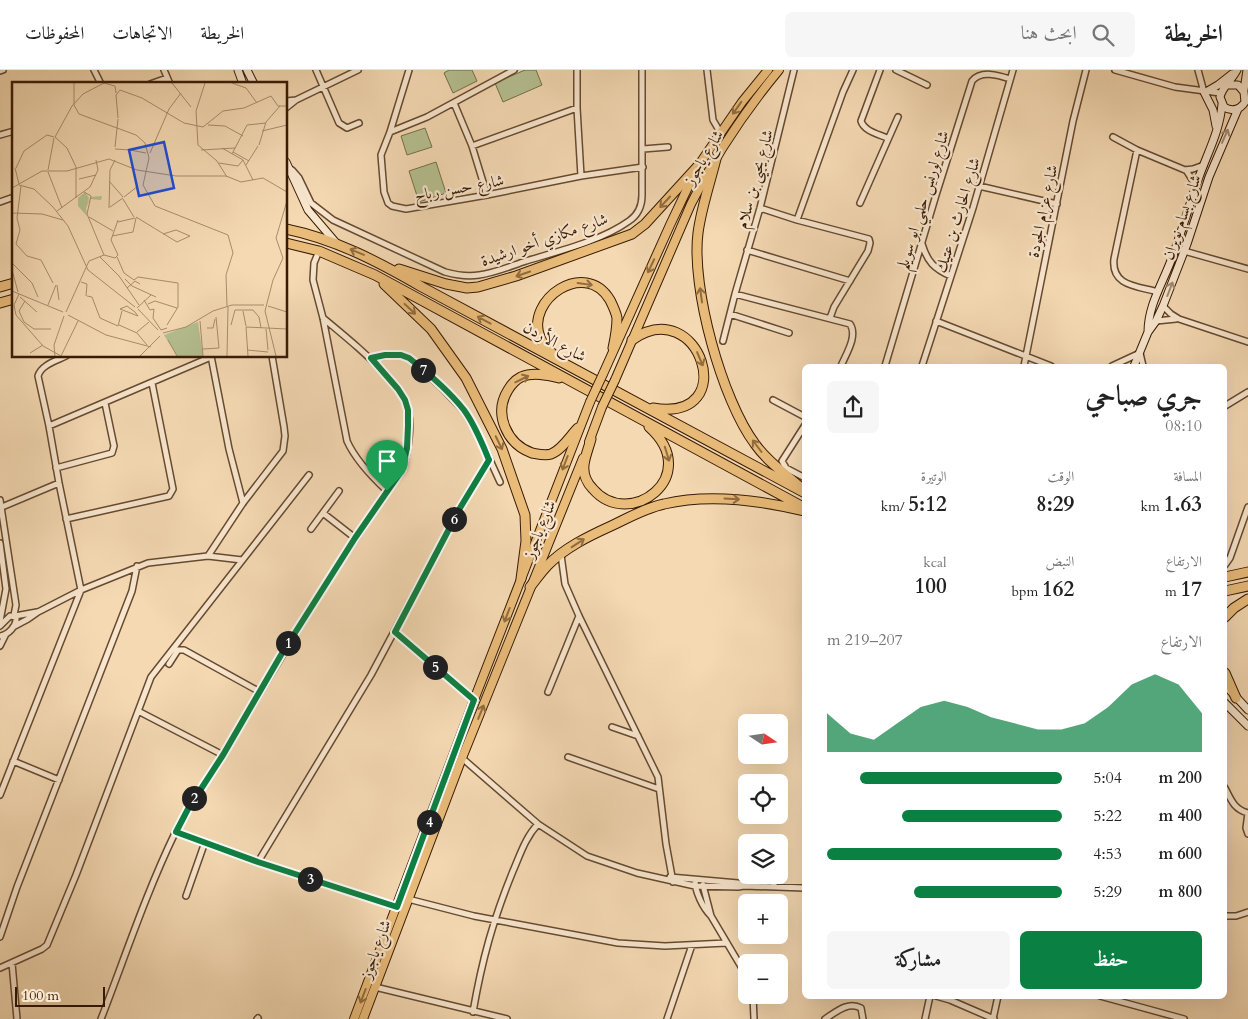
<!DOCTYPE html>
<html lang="ar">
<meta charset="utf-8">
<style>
:root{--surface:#fff;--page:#f6f6f6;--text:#222;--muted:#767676;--line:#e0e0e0;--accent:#0b8043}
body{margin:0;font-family:Cardo,Amiri,serif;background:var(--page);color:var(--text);direction:rtl;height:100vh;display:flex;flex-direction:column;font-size:19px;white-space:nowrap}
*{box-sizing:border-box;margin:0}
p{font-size:16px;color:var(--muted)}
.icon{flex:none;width:28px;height:28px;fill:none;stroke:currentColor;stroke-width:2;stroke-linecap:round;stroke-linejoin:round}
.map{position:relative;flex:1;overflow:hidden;direction:ltr}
.panel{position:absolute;left:802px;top:294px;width:425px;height:635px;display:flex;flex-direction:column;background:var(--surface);border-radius:8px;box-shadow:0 5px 20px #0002;direction:rtl}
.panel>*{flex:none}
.needle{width:32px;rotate:103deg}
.fabs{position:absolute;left:738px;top:644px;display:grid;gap:10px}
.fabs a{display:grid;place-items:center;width:50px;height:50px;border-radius:8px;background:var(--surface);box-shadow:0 5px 20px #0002;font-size:25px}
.scale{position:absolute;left:15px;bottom:12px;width:90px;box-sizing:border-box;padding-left:5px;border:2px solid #371b04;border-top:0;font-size:14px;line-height:18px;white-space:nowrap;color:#371b04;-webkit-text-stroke:4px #f8e6ce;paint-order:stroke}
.pin{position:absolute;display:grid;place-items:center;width:42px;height:42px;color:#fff;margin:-51px -21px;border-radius:50% 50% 50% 0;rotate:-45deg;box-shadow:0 0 5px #0007}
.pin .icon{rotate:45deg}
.km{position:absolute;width:25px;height:25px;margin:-12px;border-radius:50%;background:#222;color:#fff;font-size:14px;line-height:25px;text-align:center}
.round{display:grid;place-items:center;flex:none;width:52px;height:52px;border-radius:8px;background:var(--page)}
.head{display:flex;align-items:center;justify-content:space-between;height:85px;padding:0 25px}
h1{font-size:28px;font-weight:700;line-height:38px}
.stats{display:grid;grid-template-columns:repeat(3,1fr);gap:8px;height:85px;padding:5px 25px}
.stats div{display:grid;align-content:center}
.stats b{font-size:21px;font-weight:700}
.stats small{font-size:14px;font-weight:400}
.stats p{font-size:14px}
.chart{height:140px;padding:10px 25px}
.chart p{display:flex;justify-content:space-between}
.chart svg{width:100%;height:90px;margin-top:5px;fill:var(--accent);opacity:.7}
.button{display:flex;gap:10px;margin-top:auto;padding:10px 25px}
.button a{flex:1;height:58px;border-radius:8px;background:var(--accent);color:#fff;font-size:20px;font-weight:700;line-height:58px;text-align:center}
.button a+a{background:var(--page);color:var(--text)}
ul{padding:0 25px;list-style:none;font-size:16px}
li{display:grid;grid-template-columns:80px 60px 1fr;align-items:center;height:38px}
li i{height:12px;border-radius:6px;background:var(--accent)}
header{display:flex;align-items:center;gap:30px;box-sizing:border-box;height:70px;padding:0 25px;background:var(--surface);border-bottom:1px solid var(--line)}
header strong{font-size:24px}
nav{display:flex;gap:28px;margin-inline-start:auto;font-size:18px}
.search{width:350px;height:45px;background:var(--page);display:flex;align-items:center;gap:12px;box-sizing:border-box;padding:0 18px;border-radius:8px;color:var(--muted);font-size:19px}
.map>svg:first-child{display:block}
.green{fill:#b5c091;stroke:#766e4a}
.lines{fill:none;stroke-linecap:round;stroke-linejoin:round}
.street-casing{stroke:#664a30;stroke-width:8}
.secondary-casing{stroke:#371b04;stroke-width:9}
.primary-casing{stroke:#371b04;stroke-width:10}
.highway-casing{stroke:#371b04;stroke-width:11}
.street{stroke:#f8e6ce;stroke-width:5}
.secondary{stroke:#f8e6ce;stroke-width:7}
.primary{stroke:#eabc7a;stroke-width:8}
.highway{stroke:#eabc7a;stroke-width:9}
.primary-bridge-casing{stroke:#371b04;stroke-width:10;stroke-linecap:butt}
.primary-bridge{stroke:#eabc7a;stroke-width:8}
.oneway{stroke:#906c3f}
.oneway2{stroke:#a18b73}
.route-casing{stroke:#fff;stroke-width:10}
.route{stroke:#0b8043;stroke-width:6}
.labels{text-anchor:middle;stroke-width:4.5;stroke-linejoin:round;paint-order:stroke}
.street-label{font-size:16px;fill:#371b04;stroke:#f8e6ce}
.inset-road{fill:none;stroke:#a88d6d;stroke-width:1}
.view{fill:#1d4ed8;fill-opacity:0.15;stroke:#1d4ed8;stroke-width:2.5}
.inset-edge{fill:none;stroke:#371b04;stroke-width:2.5}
</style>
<header>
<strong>الخريطة</strong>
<div class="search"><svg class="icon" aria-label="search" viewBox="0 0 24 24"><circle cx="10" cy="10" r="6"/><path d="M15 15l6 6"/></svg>ابحث هنا</div>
<nav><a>الخريطة</a><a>الاتجاهات</a><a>المحفوظات</a></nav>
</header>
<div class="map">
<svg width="1248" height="949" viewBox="0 0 1248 949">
<rect width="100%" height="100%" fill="#f4d9b3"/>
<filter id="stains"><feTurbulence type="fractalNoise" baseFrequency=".004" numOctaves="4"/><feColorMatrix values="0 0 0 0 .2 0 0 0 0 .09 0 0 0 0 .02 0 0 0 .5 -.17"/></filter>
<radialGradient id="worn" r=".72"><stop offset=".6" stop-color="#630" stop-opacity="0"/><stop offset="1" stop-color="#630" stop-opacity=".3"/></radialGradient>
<path class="green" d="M449 0H472L477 11 453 23 444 3Z
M525 0H536L542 15 503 32 495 13Z
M425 58 432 77 407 85 401 66Z
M436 92 446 123 419 132 409 101Z"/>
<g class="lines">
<defs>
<path id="street" d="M94 0 101 14
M164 0 170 14
M316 0 339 53 347 58 359 53
M409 0 390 62 381 85 384 122 388 133 392 136 406 139 487 125 581 106 643 97
M577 0V38L581 106
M707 0 713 50 720 62
M880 0 861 51C864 61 878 64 887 68
M896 0 927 15
M1115 0 1175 17 1220 23
M1198 0 1204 22
M0 1 3 0
M150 14 167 8
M286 31 296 30
M454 33 472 76 487 125
M286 38 296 30 358 0
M390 62 427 47 514 0
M0 65 14 61
M1113 67 1137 80 1185 100 1193 99 1204 95
M472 76 577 38
M643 79 668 77
M1137 80 1114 189C1111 216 1137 216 1158 222
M292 100 299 108 311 133 333 150 445 202C456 205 467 207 479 205 495 203 511 196 526 191 559 181 601 171 629 151 638 145 642 136 642 125V0
M1186 100 1196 116
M979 116 1057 134
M0 132 14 127
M860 133 898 47
M760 138 797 150 869 169 870 173 868 181 834 237 830 248
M797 150 843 22 853 0
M922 174C927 191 934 199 951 206
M747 180 850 211
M319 181 314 193 313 210 323 248 347 371C355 389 372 407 387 421
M1184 181 1248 199
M735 224 850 254C858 266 846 284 841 296
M1163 236 1171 244 1179 249 1248 272
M730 244 789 263
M936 251 1051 296
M1156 251 1176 249
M723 271 735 224 760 138 794 0
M211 286 229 379 243 433
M371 288 392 285H401L409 288 440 316 464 341 479 366 500 412
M885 296 936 125 972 11C981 0 998 5 1010 9
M922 296 973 138 1013 0
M1024 296 1073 51 1086 0
M1112 296 1140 283 1143 296
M773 330 805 347
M1225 336 1248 322
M805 355 782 391 786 398 805 408
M49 356 211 287
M56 398 112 383 114 376 105 333
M0 430 16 535 14 545
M2 437 59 413
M323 443 355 468
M66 449 169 426 173 419 152 313
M311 459 339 421
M0 473 6 519 0 551
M561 485 565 514 579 546 658 707 666 774 673 812
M208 486 243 433 283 381 285 366 284 357 272 286
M1225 495 1230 488 1248 437
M15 546 37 542
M0 556 10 546 16 547C17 556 8 565 0 566
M13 557 28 549 38 542 81 520 148 493 208 486 242 490
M395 562 474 630
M0 576 5 566
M169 594 178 580H184L260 622
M548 622 579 546
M138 641 223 685
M612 657 638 666
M568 687 659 719
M462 688 538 754 587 786 637 803 695 816 738 817 744 816 805 818
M13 691 59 710
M1225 718C1231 730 1234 739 1248 743
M0 725 81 520 59 413 49 356 38 306C41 295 56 291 66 286
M1248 743 1246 758 1248 764
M176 762 258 792 397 837
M258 792 371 605 460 438 489 390
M774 805V816
M670 807 738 813 743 815
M695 810C695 822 703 838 711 846L746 905
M703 815 711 846
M186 826 205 772
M408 829 474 846 618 873 665 876 726 873
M1225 846H1236L1248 842
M0 867 17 817 132 521 137 496
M12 893 17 949
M779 897 780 896
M0 898 42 879 47 875 76 805 151 607 309 405
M375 917 507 949
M753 925 754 949
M936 926 950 930 994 949
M1100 926 1184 949
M473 942C482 890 493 850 513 801 520 785 525 768 538 754
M101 949C125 887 146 823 175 763 190 733 210 707 227 679 282 584 339 490 402 400 409 380 413 352 406 332 402 322 394 315 388 307 368 285 346 267 323 248
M257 949 258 948
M667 949 692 875
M825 949C836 942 848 931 861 938L863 949
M925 949 930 926
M993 949 998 926"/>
<path id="secondary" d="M238 0 243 14
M247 0 254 14
M1227 15H1238L1244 22 1245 32C1240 40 1232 42 1224 37L1220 27C1222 17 1232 10 1237 0
M1244 20 1247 0
M1204 22 1213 40 1216 56
M1206 22 1218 15 1232 4
M286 92 308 140 337 174
M1148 262C1148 237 1161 216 1170 193 1181 165 1189 135 1199 107 1208 82 1220 60 1222 34
M1134 296 1148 262 1156 251 1163 236 1187 174 1209 107 1238 39
M1225 615 1248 640
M1225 633 1248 656"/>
<path id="primary" d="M603 304 670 155 698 96 742 32 768 0
M615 310 691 134C715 86 745 41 779 0
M589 372 602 337
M354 949 474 630 590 332
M363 949 462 688 583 388"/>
<path id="highway" d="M716 89C710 113 701 139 698 163 691 218 722 330 755 374 767 391 783 402 799 416
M286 159C335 169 379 192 422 217L805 423
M286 173 319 181 375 205 805 438
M399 199 446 214 467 218 478 217 516 206 632 164 645 154 698 96
M384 214 431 259 466 308 502 379 525 445 526 471 521 509
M0 217 14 213
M0 233 14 229
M632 270C699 222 743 353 653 338
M554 285C549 280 542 274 540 267 525 230 585 188 610 230 613 236 616 242 617 248 617 258 615 269 613 278
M559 308C547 305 533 302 521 307 515 310 511 315 508 320 493 344 507 374 532 383 538 384 545 386 551 384 562 380 570 366 578 358
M591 369C589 377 585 386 584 395 583 404 587 413 593 419 629 461 704 406 649 357
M1225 507 1248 502
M530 517C536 510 541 502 547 496 564 478 589 466 611 456 628 448 645 438 664 434 710 423 759 430 804 441
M1225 521 1248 516
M1225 547 1234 538 1248 529
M1225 603 1236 628"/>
</defs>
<use href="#street" class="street-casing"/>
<use href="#secondary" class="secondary-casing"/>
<use href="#primary" class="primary-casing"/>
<use href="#highway" class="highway-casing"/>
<use href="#street" class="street"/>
<use href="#secondary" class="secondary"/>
<use href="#primary" class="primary"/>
<use href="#highway" class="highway"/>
<defs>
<path id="primary-bridge" d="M590 332 603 304
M602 337 615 310"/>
</defs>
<use href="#primary-bridge" class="primary-bridge-casing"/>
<use href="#primary-bridge" class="primary-bridge"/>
</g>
<defs><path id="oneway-shaft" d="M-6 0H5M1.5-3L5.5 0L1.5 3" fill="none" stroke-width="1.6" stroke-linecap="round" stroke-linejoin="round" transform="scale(1.25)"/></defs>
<g class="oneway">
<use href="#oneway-shaft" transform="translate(737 38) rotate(125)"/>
<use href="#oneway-shaft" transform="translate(665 132) rotate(133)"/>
<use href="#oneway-shaft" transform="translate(357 182) rotate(-157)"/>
<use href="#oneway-shaft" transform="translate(651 196) rotate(115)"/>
<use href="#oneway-shaft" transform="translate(523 204) rotate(161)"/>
<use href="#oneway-shaft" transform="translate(585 214) rotate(8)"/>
<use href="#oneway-shaft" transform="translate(701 225) rotate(-98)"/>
<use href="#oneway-shaft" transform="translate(410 239) rotate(43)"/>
<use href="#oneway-shaft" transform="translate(484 250) rotate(-152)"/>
<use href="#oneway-shaft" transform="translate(700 289) rotate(67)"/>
<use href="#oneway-shaft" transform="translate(522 309) rotate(-26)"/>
<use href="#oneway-shaft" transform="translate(499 373) rotate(64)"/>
<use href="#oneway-shaft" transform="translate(757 376) rotate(-127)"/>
<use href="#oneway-shaft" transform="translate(667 384) rotate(73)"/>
<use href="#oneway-shaft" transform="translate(565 393) rotate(111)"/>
<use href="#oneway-shaft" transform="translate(732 429) rotate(3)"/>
<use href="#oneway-shaft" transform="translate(578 473) rotate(-33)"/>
<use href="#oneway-shaft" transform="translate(507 545) rotate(111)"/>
<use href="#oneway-shaft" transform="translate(481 642) rotate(-68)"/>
<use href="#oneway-shaft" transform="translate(363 926) rotate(111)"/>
</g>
<g class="oneway2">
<use href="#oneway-shaft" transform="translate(1225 66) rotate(-66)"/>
<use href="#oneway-shaft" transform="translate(1170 219) rotate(-69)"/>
</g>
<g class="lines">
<defs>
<path id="route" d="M385 285H401L409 288C428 303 449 321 464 340 475 355 482 373 489 390L460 438 395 562 474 630 397 837 258 792 176 762 188 739 223 685 281 585 355 468 402 400 407 378 408 356V340L405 330 398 319 371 288Z"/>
</defs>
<use href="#route" class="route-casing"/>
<use href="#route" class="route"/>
</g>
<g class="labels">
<g class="street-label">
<text transform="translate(703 87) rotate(-59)" y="6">شارع ياجوز</text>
<text transform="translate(754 109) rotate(-75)" y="6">شارع يحيى بن سلام</text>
<text transform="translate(459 117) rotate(-10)" y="6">شارع حسن رباح</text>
<text transform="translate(922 130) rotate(-73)" y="6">شارع لورنس حلمي ابو سويلم</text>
<text transform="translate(1042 141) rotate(-78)" y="6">شارع عزام الجودة</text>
<text transform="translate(957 145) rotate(-73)" y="6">شارع الحارث بن عتيك</text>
<text transform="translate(1181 147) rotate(-71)" y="6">شارع بسام نويران</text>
<text transform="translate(544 169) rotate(-19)" y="6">شارع مكازي أخو ارشيدة</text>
<text transform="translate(555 271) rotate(28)" y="6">شارع الأردن</text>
<text transform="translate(539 459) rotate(-68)" y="6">شارع ياجوز</text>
<text transform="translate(375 879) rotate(-70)" y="6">شارع ياجوز</text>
</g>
</g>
<g transform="translate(12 12)">
<rect width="275" height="275" fill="#f4d9b3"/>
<path d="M73 110 77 116 75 121 79 115 90 114 89 118 78 117 74 126 75 134 66 124V116ZM186 240 191 274H165L152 253Z" fill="#b5c091"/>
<path class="inset-road" d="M62 1V23L67 32 124 53 133 61 137 76 131 103 143 124 216 153 221 171 214 193 215 224M160 1 179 25M193 1 184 29 186 63 205 79 215 95M220 1 234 6 245 21M259 14 266 24H275M157 27 169 11M106 36 104 13 108 8 130 16 172 41 191 45 211 29 232 26 259 14M196 43 213 44 231 54M250 49 275 43M43 55 55 66 64 85V116M43 55 60 24 71 12 92 1 103 4 104 11M247 63 254 40 268 24M103 65 106 37M210 66 231 78 241 98M103 67 118 68M118 68 134 71M189 68 223 66M221 70 237 79M138 71 157 27M220 72 235 43 254 41M207 81 226 84 231 78M234 83 246 64M3 86 7 102M4 86 12 69 35 53 42 55M36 88 42 56M36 90 50 126M67 97 84 93M97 99 111 115M7 103 22 107 41 125 56 144 76 188 123 225M9 104 5 136 8 148 4 162 15 174 29 178 41 201M0 106 30 89H55L97 77 125 88 164 94H214L229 100 251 96 275 110M72 110 79 114 75 132 92 173M112 115 126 104M111 117 122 135M98 125 111 116M97 126 98 88 103 78M45 129 78 105 86 88 84 78M0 131 30 132 51 138M77 135 101 149M124 135 165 160 178 154M106 140 123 136M151 152 164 148 178 154M100 154 121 150 124 136M106 173 99 158 106 138M88 175 107 194 127 223M105 175 112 191 122 198M0 181 20 201 26 215M0 188 6 210M113 197 120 204 144 215M122 198 126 195 166 201V225L155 243M69 200 75 202 74 214M45 203 47 218M115 206 123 199 128 202M0 209 51 230M7 212 2 223 4 233 31 264 49 274M75 214 80 215 88 236 106 244M8 215 25 230M132 218 138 228 142 227 141 236 149 248 155 246M13 219 7 229 12 240 22 247H39M136 222 143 219 165 226M36 223 44 203M115 224 123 230 126 234 108 227ZM256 224 275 230M125 226 139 213M126 227 146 248M231 229 234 244M54 230 77 179 92 173 103 176 106 173M56 233 94 253 139 265M204 235 207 266M188 239 191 274M107 243 125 251M219 243 223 228H241L247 235 249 246M106 244 110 229M234 245 275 247M234 245 236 274M195 246H201L203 237M254 247 256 268M125 250 137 240M125 251 135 263M151 251 174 245 201 229 220 223H252M156 258 165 274M191 267 207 266M235 268 256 270M18 271 31 263M43 274 42 263 52 234M49 274 66 239M128 274 148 254M215 274 216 225M264 274 253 229 261 198 271 176 264 156 275 119"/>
<path class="view" d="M152 60 162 106 127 114 117 68Z"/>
<rect width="275" height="275" class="inset-edge"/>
</g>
<rect width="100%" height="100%" filter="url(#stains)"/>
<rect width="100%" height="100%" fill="url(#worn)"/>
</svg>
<div class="fabs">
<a><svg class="needle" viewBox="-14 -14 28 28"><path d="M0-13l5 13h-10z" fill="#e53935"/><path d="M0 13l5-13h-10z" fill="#767676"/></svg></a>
<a><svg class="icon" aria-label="locate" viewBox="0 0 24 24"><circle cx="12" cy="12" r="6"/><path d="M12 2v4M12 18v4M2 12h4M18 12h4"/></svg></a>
<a><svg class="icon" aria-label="layers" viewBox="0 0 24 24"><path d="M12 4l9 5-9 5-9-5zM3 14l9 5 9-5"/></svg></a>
<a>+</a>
<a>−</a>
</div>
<div class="scale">100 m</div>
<div class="pin" style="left:387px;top:421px;background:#1e9e55"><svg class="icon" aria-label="arrive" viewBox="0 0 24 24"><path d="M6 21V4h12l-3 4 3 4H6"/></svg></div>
<b class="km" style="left:288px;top:573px">1</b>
<b class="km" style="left:194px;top:728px">2</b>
<b class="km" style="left:310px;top:809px">3</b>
<b class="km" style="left:429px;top:752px">4</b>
<b class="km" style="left:435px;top:597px">5</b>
<b class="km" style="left:454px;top:449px">6</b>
<b class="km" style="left:423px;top:300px">7</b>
<section class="panel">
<div class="head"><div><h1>جري صباحي</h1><p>08:10</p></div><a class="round"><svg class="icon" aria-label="share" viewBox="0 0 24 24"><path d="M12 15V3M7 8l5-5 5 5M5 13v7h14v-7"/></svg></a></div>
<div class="stats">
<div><p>المسافة</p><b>1.63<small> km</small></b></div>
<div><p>الوقت</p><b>8:29</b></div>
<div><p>الوتيرة</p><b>5:12<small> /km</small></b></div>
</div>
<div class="stats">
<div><p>الارتفاع</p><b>17<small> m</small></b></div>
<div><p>النبض</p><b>162<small> bpm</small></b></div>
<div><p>kcal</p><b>100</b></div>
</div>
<div class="chart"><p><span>الارتفاع</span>207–219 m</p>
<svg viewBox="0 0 160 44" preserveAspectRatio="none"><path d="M0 44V25L10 35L20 38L30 30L40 22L50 19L60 22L70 27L80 30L90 33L100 33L110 30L120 22L130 11L140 6L150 11L160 25V44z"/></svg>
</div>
<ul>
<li><b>200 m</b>5:04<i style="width:86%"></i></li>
<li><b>400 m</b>5:22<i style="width:68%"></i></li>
<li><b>600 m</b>4:53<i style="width:100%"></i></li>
<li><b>800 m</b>5:29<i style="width:63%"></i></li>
</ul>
<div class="button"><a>حفظ</a><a>مشاركة</a></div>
</section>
</div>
